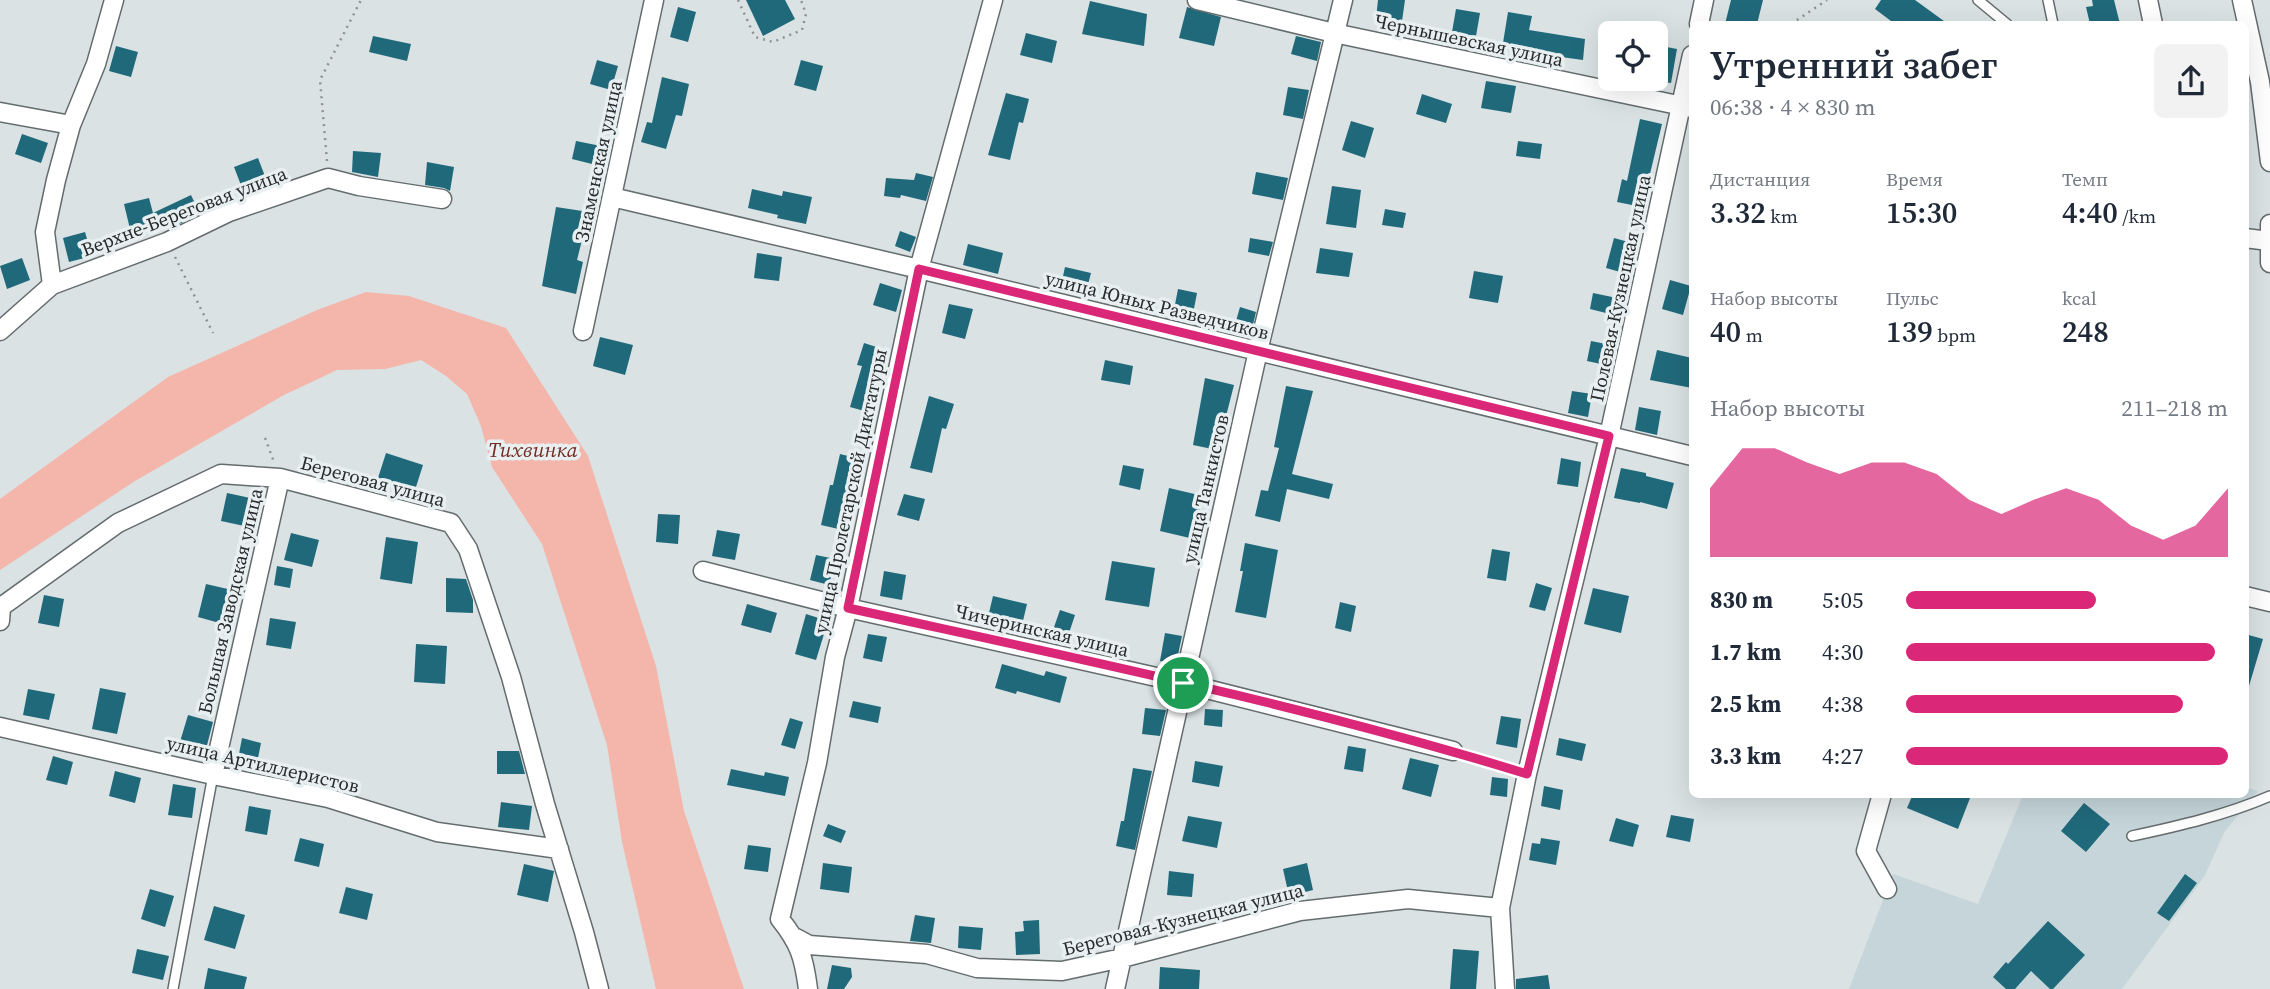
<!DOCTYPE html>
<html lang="ru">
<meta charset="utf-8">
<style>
:root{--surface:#fff;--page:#f2f2f3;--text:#1f2937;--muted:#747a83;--accent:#db2777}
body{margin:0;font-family:"Source Serif 4",serif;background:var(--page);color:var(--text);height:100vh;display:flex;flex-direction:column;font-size:26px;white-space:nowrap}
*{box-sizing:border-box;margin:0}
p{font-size:23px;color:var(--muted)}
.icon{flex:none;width:38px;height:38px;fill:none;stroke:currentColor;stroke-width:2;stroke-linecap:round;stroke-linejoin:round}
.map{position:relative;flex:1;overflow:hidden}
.panel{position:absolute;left:1689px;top:21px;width:560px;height:777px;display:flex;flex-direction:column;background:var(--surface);border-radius:10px;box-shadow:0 7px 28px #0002}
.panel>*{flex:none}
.controls{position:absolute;left:1598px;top:21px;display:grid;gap:14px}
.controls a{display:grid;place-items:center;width:70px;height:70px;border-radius:10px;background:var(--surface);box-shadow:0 7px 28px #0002;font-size:35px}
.pin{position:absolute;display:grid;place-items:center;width:60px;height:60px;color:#fff;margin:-30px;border:4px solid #fff;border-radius:50%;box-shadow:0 2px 7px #0007}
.round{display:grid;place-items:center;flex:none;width:74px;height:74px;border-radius:10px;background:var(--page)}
.head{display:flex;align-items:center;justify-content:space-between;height:119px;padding:0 21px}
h1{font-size:38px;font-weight:600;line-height:52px}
.stats{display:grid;grid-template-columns:repeat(3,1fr);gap:10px;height:119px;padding:7px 21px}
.stats div{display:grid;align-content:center}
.stats b{font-size:30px;font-weight:600}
.stats small{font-size:19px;font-weight:400}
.stats p{font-size:19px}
.chart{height:196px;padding:14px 21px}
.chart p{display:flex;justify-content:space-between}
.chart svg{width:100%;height:126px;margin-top:7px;fill:var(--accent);opacity:.7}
ul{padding:0 21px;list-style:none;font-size:23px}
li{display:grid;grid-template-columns:112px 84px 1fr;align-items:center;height:52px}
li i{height:18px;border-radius:9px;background:var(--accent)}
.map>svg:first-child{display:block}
.built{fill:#c5d5da}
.water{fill:#f4b5aa}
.building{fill:#20697b}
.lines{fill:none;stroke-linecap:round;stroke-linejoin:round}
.lane-casing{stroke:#656c6e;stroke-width:12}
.street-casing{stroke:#656c6e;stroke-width:21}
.path{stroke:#8d9395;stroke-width:2.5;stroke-dasharray:2 5;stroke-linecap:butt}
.lane{stroke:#fff;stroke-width:9}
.street{stroke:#fff;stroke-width:18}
.route-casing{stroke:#fff;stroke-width:14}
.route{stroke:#db2777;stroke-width:9}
.labels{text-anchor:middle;stroke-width:7;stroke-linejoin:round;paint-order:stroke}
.street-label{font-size:19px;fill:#282b2c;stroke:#e7eff1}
.water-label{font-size:21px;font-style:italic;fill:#762d22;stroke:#e7eff1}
</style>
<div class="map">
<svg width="2270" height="989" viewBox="0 0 2270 989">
<rect width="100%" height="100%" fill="#dae2e4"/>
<path class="built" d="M2245 787 2258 791 2225 831 2204 877 2122 989H1849L1893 874 1978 904 2023 795 2245 794Z"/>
<path class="water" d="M366 292 409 296 506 328 588 456 656 666 684 811 744 989H656L622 842 607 745 542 544 492 467 481 426 467 394 446 376 421 360 385 369 337 370 284 395 135 481 0 570V499L168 377 317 310Z"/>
<path class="building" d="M746 0H785L795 19 763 36Z
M1378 0H1405L1402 21 1376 18Z
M1731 0H1763L1757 24H1725Z
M1881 0H1915L1948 24H1895L1875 9Z
M2092 0H2114L2120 24H2090L2086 7 2093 6Z
M1090 1 1147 14 1144 46 1082 34Z
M678 7 696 12 688 42 670 37Z
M1187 7 1221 17 1214 46 1179 38Z
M1456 9 1480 13 1476 36 1452 32Z
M1508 12 1532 16 1529 30 1585 39 1583 60 1502 49Z
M1026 33 1057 41 1052 63 1020 55Z
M373 36 411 44 407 61 369 52Z
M1296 36 1321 42 1317 61 1291 54Z
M1656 45 1677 49 1671 83 1656 81Z
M116 46 138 52 131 77 109 71Z
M597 60 618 66 611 90 590 84Z
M801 60 823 66 816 91 794 85Z
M662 77 689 84 682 116 676 115 666 149 641 142 647 122 652 123Z
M1486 81 1516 86 1511 113 1481 108Z
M1288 87 1309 90 1303 119 1283 115Z
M1006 93 1029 99 1023 123 1019 122 1010 160 988 155Z
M1422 94 1452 104 1446 123 1416 114Z
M1640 119 1662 124 1642 207 1617 202 1622 179 1627 181Z
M1351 121 1374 128 1365 158 1342 150Z
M22 134 48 143 41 163 15 154Z
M576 141 601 146 596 165 572 159Z
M1518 141 1542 144 1540 159 1516 156Z
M353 151 381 153 378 177 352 172Z
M258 158 268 184 244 193 234 167Z
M427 162 454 167 450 191 444 188 425 185Z
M1256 172 1288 178 1283 200 1252 194Z
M916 173 933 177 926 201 901 195 900 198 884 196 886 178 914 180Z
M1332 186 1361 190 1356 228 1326 224Z
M752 189 782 196 783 191 812 197 806 224 777 218 778 215 748 208Z
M191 195 200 214 179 224 176 218 130 229 124 204 149 198 153 213Z
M556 207 589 212 577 260 583 262 576 294 542 286Z
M1385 209 1406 213 1403 228 1382 225Z
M900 231 916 237 910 252 895 246Z
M85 232 92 256 69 262 63 238Z
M1250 238 1273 242 1269 256 1248 252Z
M1614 238 1632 243 1624 273 1606 268Z
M968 244 1003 253 998 274 963 265Z
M1320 248 1353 253 1349 277 1316 273Z
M757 253 782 257 779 281 754 278Z
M22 258 30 280 7 289 0 266Z
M1065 267 1091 273 1085 296 1060 290Z
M1474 271 1503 276 1498 303 1469 298Z
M1670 280 1691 286 1683 315 1662 309Z
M880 283 902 290 896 312 873 305Z
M1178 289 1197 293 1192 319 1173 315Z
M1593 293 1617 298 1614 315 1590 309Z
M949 304 973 309 965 339 942 333Z
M1240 307 1256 312 1251 333 1234 328Z
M600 337 633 345 625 375 593 366Z
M1591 341 1606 344 1601 364 1587 361Z
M864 343 889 351 877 388 882 389 875 414 850 407 862 366 857 365Z
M1657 350 1692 358V388L1650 380Z
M1105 360 1133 366 1130 385 1101 380Z
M1205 378 1234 385 1223 428H1227L1222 451 1193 445Z
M1286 386 1313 391 1292 474 1333 484 1329 499 1287 489 1280 522 1255 516 1261 490 1268 491 1279 448 1274 447Z
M1572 391 1592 394 1588 417 1568 413Z
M929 396 954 404 946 429 942 428 932 473 910 468Z
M1639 407 1661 411 1657 435 1635 430Z
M386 453 423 465 415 490 378 478Z
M840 454 864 460 857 487 853 486 843 530 821 525 830 485H833Z
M1561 458 1581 462 1578 487 1557 484Z
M1123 465 1144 469 1140 490 1119 485Z
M1621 468 1646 473V476L1674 483 1667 509 1640 502V503L1614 498Z
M1169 488 1203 496 1194 539 1160 531Z
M227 493 255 499 249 527 221 521Z
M904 494 925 499 919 521 897 515Z
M658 514 680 515 678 544 656 542Z
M717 530 740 534 735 560 712 556Z
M291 533 319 540 312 567 284 560Z
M386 537 418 542 412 584 380 579Z
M1245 543 1278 550 1266 618 1235 612 1243 571H1240Z
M1492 549 1510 552 1506 581 1487 578Z
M816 555 835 559 829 585 810 580Z
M1112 561 1155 568 1149 607 1105 600Z
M277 566 293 569 290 588 274 585Z
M884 571 906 575 902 600 880 596Z
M446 578 466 579 473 600V613L446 612Z
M1536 583 1552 588 1545 611 1529 607Z
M206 584 232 590 223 624 198 617Z
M1593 588 1629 596 1621 633 1584 624Z
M44 595 64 599 59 627 38 623Z
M993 596 1027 604 1022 625 988 617Z
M1340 602 1356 606 1351 632 1335 628Z
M747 604 777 613 771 633 741 625Z
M1060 610 1075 615 1068 636 1053 630Z
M806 614 828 621 816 660 795 654Z
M270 618 296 622 291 649 266 645Z
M1165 633 1182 636 1176 664 1160 661Z
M868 634 887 637 882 662 863 658Z
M2245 634 2263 639 2249 686H2245Z
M416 644 447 646 445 684 414 682Z
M1002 664 1044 676 1046 671 1067 677 1060 703 1017 691 1016 694 995 688Z
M100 688 126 693 117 734 92 729Z
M28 689 55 694 49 720 23 715Z
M853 701 881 707 878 723 849 717Z
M1145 708 1166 710 1160 736 1142 734Z
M1205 709 1223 710 1222 727 1204 725Z
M188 715 213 722 205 753 179 745Z
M1501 716 1521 719 1517 748 1496 744Z
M790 718 803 722 795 749 781 745Z
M242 738 261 743 257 763 238 759Z
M1559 738 1586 744 1582 761 1556 755Z
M1348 746 1366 749 1363 772 1344 769Z
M497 751H519L525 774H497Z
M53 756 73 762 67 785 46 780Z
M1410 758 1439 765 1431 797 1402 789Z
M1195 761 1223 766 1219 787 1192 782Z
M1133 768 1152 771 1135 850 1116 846 1121 821H1124Z
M731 769 764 776 765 772 789 777 785 796 727 785Z
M115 771 141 778 135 803 109 796Z
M1492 777 1508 779 1507 797 1490 795Z
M173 784 196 788 192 818 168 815Z
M1544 786 1563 790 1560 810 1541 806Z
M1913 794H1961L1970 798 1958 829 1907 808Z
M501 802 532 806 529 830 498 827Z
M2084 803 2110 824 2086 852 2061 831Z
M249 806 271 810 267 835 245 831Z
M1671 815 1694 819 1690 842 1666 837Z
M1188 816 1222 822 1217 848 1182 841Z
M1616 818 1639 825 1633 847 1609 841Z
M828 824 846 831 841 843 823 836Z
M300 838 324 844 319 867 294 861Z
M1541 838 1560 841 1556 865 1529 860 1532 843 1540 844Z
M748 845 771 848 768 872 744 869Z
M823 863 852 867 849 893 820 889Z
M1307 863 1313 890 1289 896 1283 869Z
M524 864 554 871 548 902 517 895Z
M1169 871 1194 874 1192 897 1167 895Z
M2185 874 2197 883 2169 921 2157 913Z
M346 887 373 894 367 920 339 913Z
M150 889 174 896 165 927 141 919Z
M214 906 245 915 235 949 204 940Z
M915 915 935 918 931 943 910 941Z
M1039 920 1040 954 1016 955 1015 932 1024 931 1023 921Z
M2048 921 2085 955 2053 989H2050L2031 971 2015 989H2006L1993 977 2006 962 2008 964Z
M959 926 983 928 981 950 958 948Z
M137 949 169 956 163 980 132 973Z
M1453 949 1479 951 1476 989H1450Z
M832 965 851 968 852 977 844 989H827Z
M1160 967 1200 970 1199 989H1159Z
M208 968 247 977 244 989H204Z
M1548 975 1550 989H1516V979Z"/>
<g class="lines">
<defs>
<path id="lane" d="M1978 0 2007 24
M2048 0 2053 24
M1453 751 1527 774
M2132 836C2179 826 2226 815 2270 796
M173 989 213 775"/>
<path id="street" d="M1197 0 1334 33 1692 108
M2148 0 2153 24
M2242 0 2260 82 2270 162
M1699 24 1704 0
M0 112 71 125
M612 197 919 269 1692 456
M2270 224V263
M2245 238 2269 241
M52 285 45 232 56 180 71 125 96 64 114 0
M0 331 52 285 167 242 229 212 328 178 359 186 442 199
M583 331 654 0
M703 571 848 608 1183 683 1453 751
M2245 596 2270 602
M0 621 1 607 118 523 221 474 280 478 451 523 468 549 511 677 545 804 584 932 599 989
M0 727 213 775 328 798 437 832 559 849
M213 775 280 478
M1882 794 1866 851 1887 889
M796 938 809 945 927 954 977 968 1062 971 1122 958 1300 911 1408 899 1500 908
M808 989C804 958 800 944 780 919L817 763 835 657 848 608 919 269 993 0
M1115 989 1258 351 1343 0
M1505 989 1500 908 1527 774 1609 436 1692 55"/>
</defs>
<use href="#lane" class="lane-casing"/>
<use href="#street" class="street-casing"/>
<path class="path" d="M738 0 755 37 773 42 802 30 806 14 801 0
M1791 24 1827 0
M327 161 320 80 361 0
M175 257 213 333
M265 438 274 462"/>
<use href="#lane" class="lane"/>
<use href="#street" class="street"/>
</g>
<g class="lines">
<defs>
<path id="route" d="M919 269 1609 436 1527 774C1305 705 1075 658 848 608Z"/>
</defs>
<use href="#route" class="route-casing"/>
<use href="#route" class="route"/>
</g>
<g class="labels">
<g class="street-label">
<text transform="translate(1469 40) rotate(12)" y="7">Чернышевская улица</text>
<text transform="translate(598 161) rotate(-78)" y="7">Знаменская улица</text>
<text transform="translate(184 211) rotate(-21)" y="7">Верхне-Береговая улица</text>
<text transform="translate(1620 288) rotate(-78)" y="7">Полевая-Кузнецкая улица</text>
<text transform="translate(1157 305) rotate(14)" y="7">улица Юных Разведчиков</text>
<text transform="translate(373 481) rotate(15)" y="7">Береговая улица</text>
<text transform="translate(1205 489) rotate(-77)" y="7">улица Танкистов</text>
<text transform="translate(850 491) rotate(-78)" y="7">улица Пролетарской Диктатуры</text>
<text transform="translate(230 601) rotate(-77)" y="7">Большая Заводская улица</text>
<text transform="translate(1042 630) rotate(13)" y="7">Чичеринская улица</text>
<text transform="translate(263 764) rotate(13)" y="7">улица Артиллеристов</text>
<text transform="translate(1183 919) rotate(-14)" y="7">Береговая-Кузнецкая улица</text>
</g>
<g class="water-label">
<text x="533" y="457">Тихвинка</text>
</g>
</g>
</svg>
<div class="controls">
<a><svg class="icon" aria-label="locate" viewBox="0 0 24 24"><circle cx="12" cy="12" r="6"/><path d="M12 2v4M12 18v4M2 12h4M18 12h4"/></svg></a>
</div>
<div class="pin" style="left:1183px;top:683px;background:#1e9e55"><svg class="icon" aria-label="arrive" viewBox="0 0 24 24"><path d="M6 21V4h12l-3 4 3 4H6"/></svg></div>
<section class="panel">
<div class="head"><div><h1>Утренний забег</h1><p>06:38 · 4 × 830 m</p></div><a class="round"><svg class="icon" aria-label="share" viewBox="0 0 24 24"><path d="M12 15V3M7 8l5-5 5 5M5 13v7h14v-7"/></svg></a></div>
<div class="stats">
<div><p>Дистанция</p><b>3.32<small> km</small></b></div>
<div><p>Время</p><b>15:30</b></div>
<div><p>Темп</p><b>4:40<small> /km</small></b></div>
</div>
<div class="stats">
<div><p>Набор высоты</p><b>40<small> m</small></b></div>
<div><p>Пульс</p><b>139<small> bpm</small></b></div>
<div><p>kcal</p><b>248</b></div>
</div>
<div class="chart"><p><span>Набор высоты</span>211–218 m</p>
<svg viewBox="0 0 160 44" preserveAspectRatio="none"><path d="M0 44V20L10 6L20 6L30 11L40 15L50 11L60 11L70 15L80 24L90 29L100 24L110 20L120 24L130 33L140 38L150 33L160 20V44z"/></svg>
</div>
<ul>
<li><b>830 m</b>5:05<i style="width:59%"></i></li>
<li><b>1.7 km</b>4:30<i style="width:96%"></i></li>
<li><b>2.5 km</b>4:38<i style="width:86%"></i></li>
<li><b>3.3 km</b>4:27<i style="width:100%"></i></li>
</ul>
</section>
</div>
